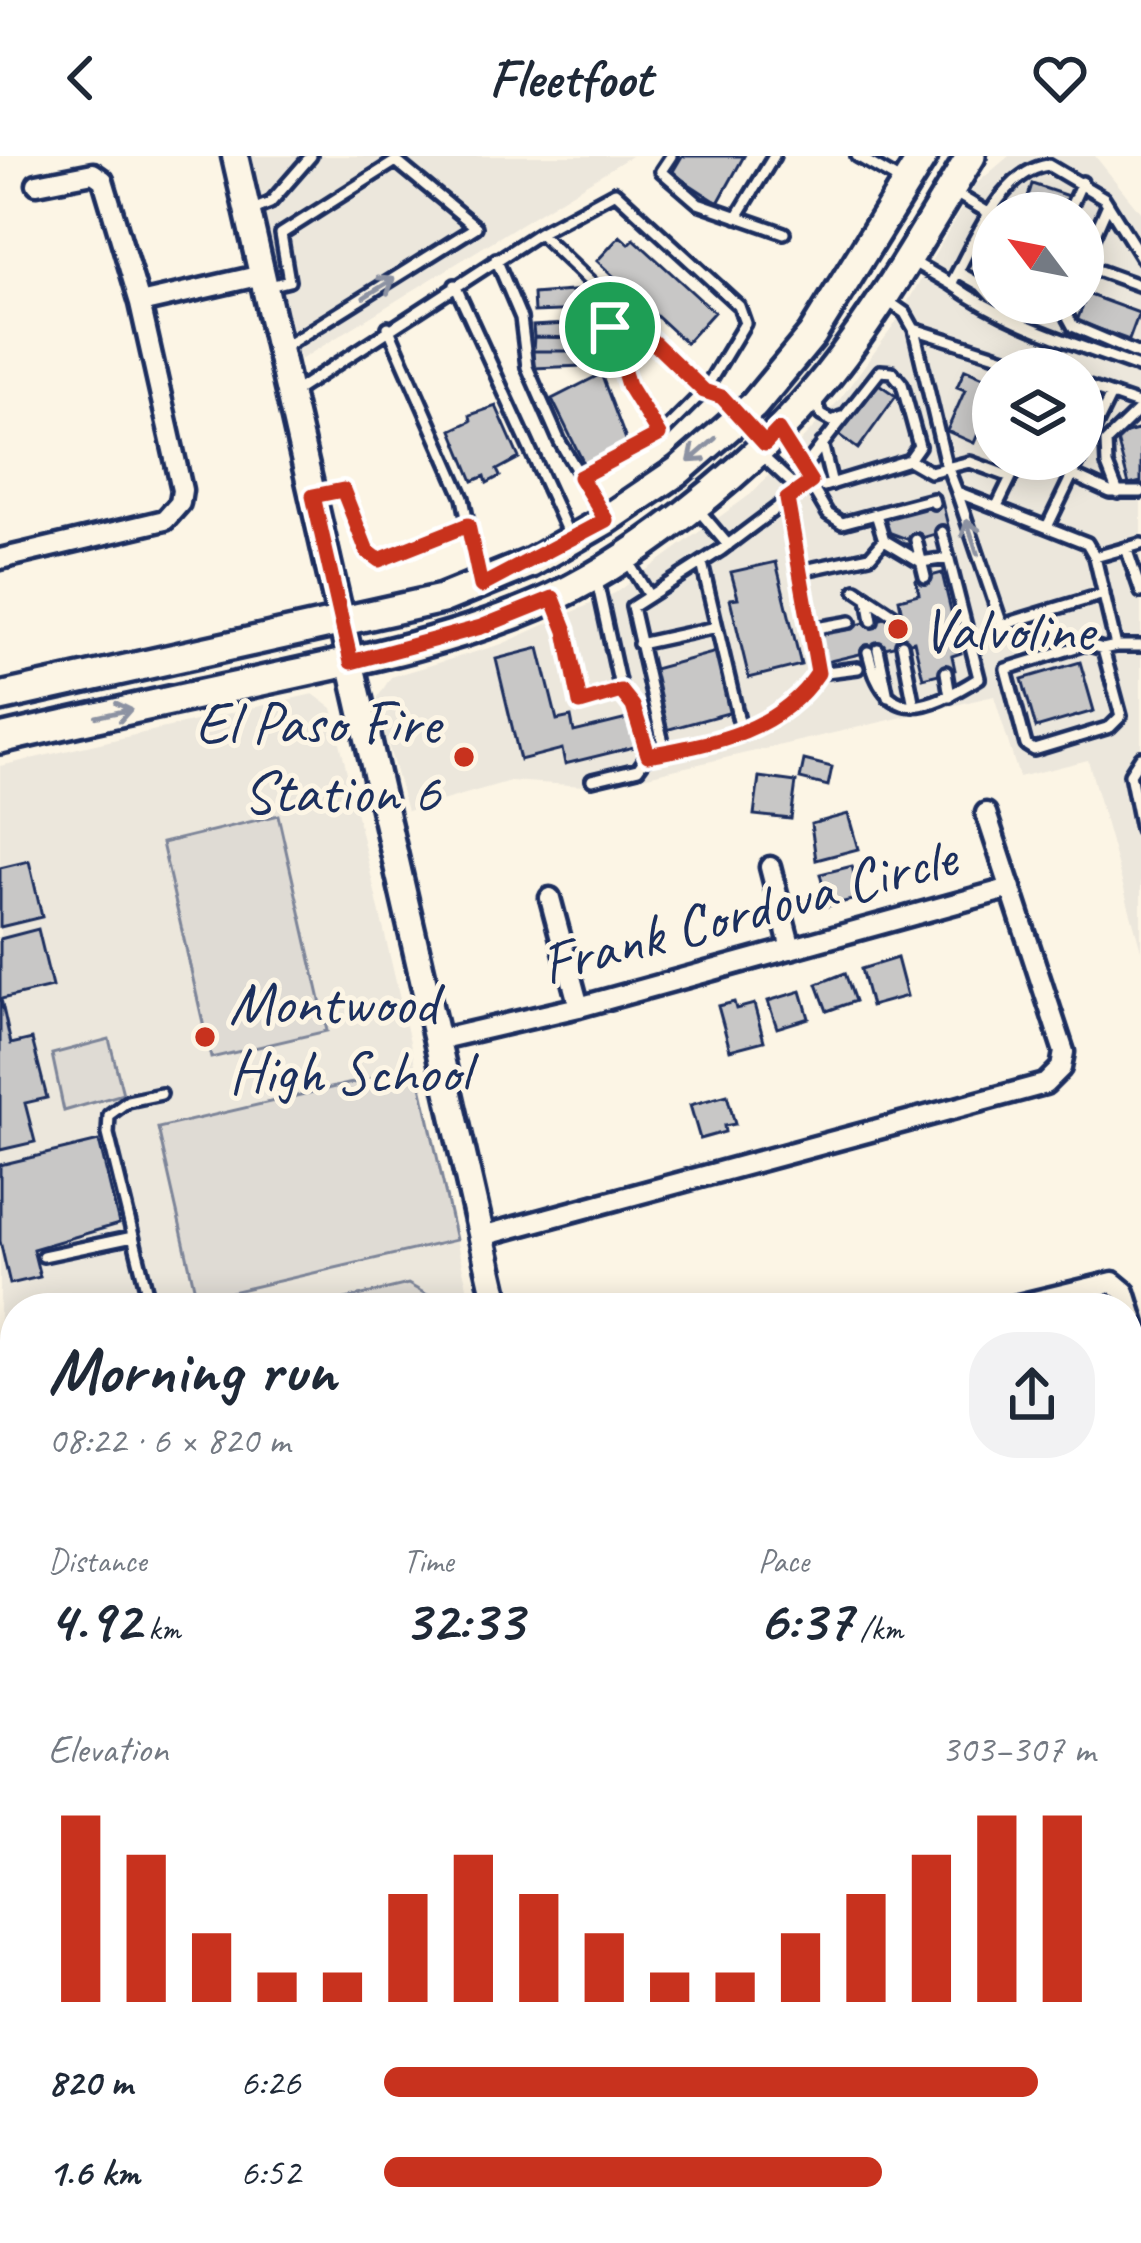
<!DOCTYPE html>
<meta charset="utf-8">
<style>
:root{--surface:#fff;--page:#f2f2f3;--text:#1f2937;--muted:#747a83;--accent:#c8321e}
body{margin:0;font-family:Caveat,sans-serif;background:var(--page);color:var(--text);height:100vh;display:flex;flex-direction:column;font-size:45px;white-space:nowrap}
*{box-sizing:border-box;margin:0}
p{font-size:39px;color:var(--muted)}
.icon{flex:none;width:66px;height:66px;fill:none;stroke:currentColor;stroke-width:2;stroke-linecap:round;stroke-linejoin:round}
.map{position:relative;flex:1;overflow:hidden}
.details{position:absolute;left:0px;top:1137px;width:1143px;height:951px;display:flex;flex-direction:column;background:var(--surface);border-radius:48px 48px 0 0;box-shadow:0 6px 30px #0003}
.details>*{flex:none}
.needle{width:78px;rotate:302deg}
.controls{position:absolute;left:972px;top:36px;display:grid;gap:24px}
.controls a{display:grid;place-items:center;width:132px;height:132px;border-radius:50%;background:var(--surface);box-shadow:0 6px 30px #0003;font-size:60px}
.pin{position:absolute;display:grid;place-items:center;width:102px;height:102px;color:#fff;margin:-51px;border:6px solid #fff;border-radius:50%;box-shadow:0 3px 12px #0007}
.round{display:grid;place-items:center;flex:none;width:126px;height:126px;border-radius:48px;background:var(--page)}
.head{display:flex;align-items:center;justify-content:space-between;height:204px;padding:0 48px}
h1{font-size:66px;font-weight:700;line-height:90px}
.stats{display:grid;grid-template-columns:repeat(3,1fr);gap:18px;height:204px;padding:12px 48px}
.stats div{display:grid;align-content:center}
.stats b{font-size:60px;font-weight:700}
.stats small{font-size:33px;font-weight:400}
.stats p{font-size:33px}
.chart{height:336px;padding:24px 48px}
.chart p{display:flex;justify-content:space-between}
.chart svg{width:100%;height:216px;margin-top:12px;stroke:var(--accent);stroke-width:6}
ul{padding:0 48px;list-style:none;font-size:39px}
li{display:grid;grid-template-columns:192px 144px 1fr;align-items:center;height:90px}
li i{height:30px;border-radius:15px;background:var(--accent)}
header{display:flex;justify-content:space-between;align-items:center;height:156px;padding:0 48px;background:var(--surface);font-size:54px;font-weight:700}
.map>svg:first-child{display:block}
.built{fill:#ece7dc;fill-rule:evenodd}
.green{fill:#dfdbd4;stroke:#7d8599;stroke-width:3}
.building{fill:#c8c7c6;stroke:#1b2f5e;stroke-width:3}
.lines{fill:none;stroke-linecap:round;stroke-linejoin:round}
.service-casing{stroke:#1b2f5e;stroke-width:18}
.minor-casing{stroke:#1b2f5e;stroke-width:27}
.tertiary-casing{stroke:#1b2f5e;stroke-width:33}
.secondary-casing{stroke:#1b2f5e;stroke-width:36}
.service{stroke:#fcf5e5;stroke-width:9}
.minor{stroke:#fcf5e5;stroke-width:18}
.tertiary{stroke:#fcf5e5;stroke-width:24}
.secondary{stroke:#fcf5e5;stroke-width:27}
.oneway{stroke:#8c92a2}
.route-casing{stroke:#fff;stroke-width:24}
.route{stroke:#c8321e;stroke-width:15}
.poi-dot{fill:#c8321e;stroke:#fcf5e5;stroke-width:4.5}
.labels{text-anchor:middle;stroke-width:10;stroke-linejoin:round;paint-order:stroke}
.poi-label{font-size:60px;fill:#1b2f5e;stroke:#fcf5e5;text-anchor:start}
.street-label{font-size:60px;fill:#1b2f5e;stroke:#fcf5e5}
</style>
<header><svg class="icon" aria-label="back" viewBox="0 0 24 24"><path d="M15 5l-7 7 7 7"/></svg>Fleetfoot<svg class="icon" aria-label="heart" viewBox="0 0 24 24"><path d="M12 20l-8-8c-3-5 5-10 8-4 3-6 11-1 8 4z"/></svg></header>
<div class="map">
<svg width="1141" height="2087" viewBox="0 0 1141 2087">
<rect width="100%" height="100%" fill="#fcf5e5"/>
<filter id="ink" filterUnits="userSpaceOnUse"><feTurbulence type="fractalNoise" baseFrequency=".00833" numOctaves="2"/><feDisplacementMap in="SourceGraphic" scale="24" xChannelSelector="R" yChannelSelector="G"/><feConvolveMatrix kernelMatrix="1 2 1 2 8 2 1 2 1" color-interpolation-filters="sRGB"/></filter>
<g filter="url(#ink)">
<path class="built" d="M247 0H631L300 204Z
M1009 0H1095L1141 57V794L1088 604 1019 621 994 540 599 631 510 625 407 655 379 557 378 541 391 521 502 488 615 437 751 338 840 243 895 168 975 29ZM993 57H1083V147H993ZM993 213H1083V303H993Z
M313 538 332 552 472 1152H15V1545L0 1549V610Z"/>
<path class="green" d="M278 659 327 875 211 902 162 687Z
M109 883 123 938 64 955 52 898Z
M417 912 456 1084 197 1144 158 972Z
M408 1128 431 1141 434 1152H308Z
M15 1206V1329L0 1333V1209Z"/>
<path class="building" d="M744 0 718 47 672 17 682 0Z
M1032 28 1068 40 1062 57H1023Z
M620 80 629 88 634 83 714 156 686 187 597 105Z
M586 134 584 154 534 156 533 138Z
M1087 138 1139 157 1129 184 1077 165Z
M584 167 583 182 534 181 533 170Z
M534 181 583 182V195H533Z
M533 195H583V210L533 212Z
M965 213 993 225V284L978 278 974 287 947 275 965 234 957 231Z
M601 218 628 289 585 310 552 243Z
M873 224 896 240 858 293 836 277Z
M496 250 519 302 497 314 500 320 487 327 485 320 473 325 452 274 471 265 470 259Z
M1141 273V326L1129 329 1116 280Z
M942 345 949 374 912 385 888 376 883 361Z
M776 406 801 509 749 522 730 443 738 442 731 416Z
M942 417 961 497 952 500 955 514 923 522 914 485 826 506 819 478 902 458 899 443 919 438 916 424Z
M539 492 557 564 571 561 574 576 631 562 638 590 565 608 562 593 520 604 496 503Z
M716 496 732 556 666 574 650 514Z
M1080 506 1094 555 1036 572 1022 523Z
M804 604 832 611 828 630 800 623Z
M759 621 796 626 791 663 754 659Z
M848 658 858 693 816 704 811 668Z
M29 705 42 761 0 771V712Z
M852 710 860 742 828 750 820 718Z
M38 773 52 831 1 843 11 888 32 883 47 942 25 947 35 986 0 994V783Z
M897 802 907 840 871 850 861 813Z
M845 817 855 845 827 855 817 828Z
M801 835 809 862 777 872 768 845Z
M734 846 736 853 754 848 764 885 730 894 718 850Z
M727 939 735 968 724 970 725 976 700 983 690 949Z
M99 985 119 1068 33 1093 40 1121 10 1128 0 1085V1009Z"/>
<g class="lines">
<defs>
<path id="service" d="M671 0 661 15 698 47 784 77
M857 0 904 27
M955 37 992 59
M253 54 270 47 311 0
M1068 57 1082 26
M737 61 774 0
M539 77 615 36 739 150 745 167 704 235 660 279 628 229 610 171 619 153
M496 103 521 162 527 211 560 286 604 360
M910 104 951 128C973 90 999 16 1048 9L1104 42 1141 101
M1083 105 1108 48
M1083 109 1141 130
M958 116 981 129 993 128
M951 128C1008 169 1076 188 1141 212
M455 129 569 379
M981 129 993 142
M269 130 289 125 281 78 396 5 476 71 284 191
M885 143 905 157 914 173
M1067 147V159L1073 170 1141 199
M388 171 463 342 480 425
M1040 213 914 173 945 305 957 336 1087 387 1095 401 1116 490H1141
M1083 229 1141 249
M291 238 539 77 704 235 722 241 738 256
M816 245 821 259 832 265 841 261
M781 279 828 358 842 367 876 358 884 384 870 400 800 415
M822 287 832 328
M1083 296 1111 239
M759 297 799 334
M803 313 880 215 892 216 902 228 919 290 909 304
M1072 319 1110 336H1141
M580 321 660 279
M957 336 1002 469 1104 438
M1118 337 1107 309 1106 286 1141 252
M316 340 342 334 367 395 379 404 468 369
M997 350 1020 303
M696 351 728 389
M876 358 933 343 934 347
M1048 369 1080 303
M884 384 921 406 948 402
M916 384 925 421
M1126 392 1141 436
M1095 401 1141 388
M627 404 649 440
M702 407 742 578
M856 434 895 460
M868 442 872 465
M555 447 566 474 579 546 621 535 597 425
M810 473 850 466
M639 488 717 471
M902 488 914 550
M878 493 888 541
M1103 493 1121 560 1110 571 1034 594 1026 589 1006 513 1086 488 1103 493 1116 490
M868 496C885 570 925 556 979 522L942 376
M946 516 950 540
M818 517 858 512
M621 535 633 550 648 599 665 596 632 451 721 394 811 326 824 330 909 304 930 316 970 306 1011 321
M665 596C729 581 779 574 818 517L787 343
M1141 601 1130 618 1141 673
M592 624 638 613 648 599
M43 1100 133 1081
M149 1145 108 978 109 959 128 945 161 938"/>
<path id="minor" d="M140 147 262 119
M0 403 165 364 180 347 182 334 140 147 103 24 93 17 37 28
M770 711 791 793
M550 742 579 851
M437 884 579 851 1011 732
M482 1080 1045 928 1061 912 1064 896 986 657
M1006 1152 1113 1126 1125 1136 1141 1188
M1128 1321 1141 1318
M1128 1621 1141 1617
M1128 1850 1141 1847
M0 2070 15 2064
M725 2073 731 2087
M527 2087 565 2073"/>
<path id="tertiary" d="M235 0 498 1152"/>
<path id="secondary" d="M0 541 442 443 531 407 606 364 678 315 754 249 812 179 923 0
M0 583C94 561 189 541 284 520 369 502 457 483 537 449 629 410 745 317 810 241 873 168 920 82 971 0
M1128 1463 1141 1459
M0 1774 15 1770"/>
</defs>
<use href="#service" class="service-casing"/>
<use href="#minor" class="minor-casing"/>
<use href="#tertiary" class="tertiary-casing"/>
<use href="#secondary" class="secondary-casing"/>
<use href="#service" class="service"/>
<use href="#minor" class="minor"/>
<use href="#tertiary" class="tertiary"/>
<use href="#secondary" class="secondary"/>
</g>
<defs><path id="oneway-shaft" d="M-6 0H5M1.5-3L5.5 0L1.5 3" fill="none" stroke-width="1.6" stroke-linecap="round" stroke-linejoin="round" transform="scale(3)"/></defs>
<g class="oneway">
<use href="#oneway-shaft" transform="translate(379 132) rotate(-32)"/>
<use href="#oneway-shaft" transform="translate(702 294) rotate(139)"/>
<use href="#oneway-shaft" transform="translate(972 381) rotate(-108)"/>
<use href="#oneway-shaft" transform="translate(114 557) rotate(-12)"/>
</g>
</g>
<g class="lines" filter="url(#ink)">
<defs>
<path id="route" d="M619 153 704 235 722 241 765 288 778 274 811 326 787 343 818 517C779 576 714 587 648 599L633 550 621 535 580 547 566 475 553 442 481 471 351 506 313 340 343 334 367 395 379 404 468 369 481 430 606 364 580 321 659 279 628 229 610 171Z"/>
</defs>
<use href="#route" class="route-casing"/>
<use href="#route" class="route"/>
</g>
<g class="poi-dot">
<circle cx="898" cy="473" r="12"/>
<circle cx="464" cy="601" r="12"/>
<circle cx="205" cy="881" r="12"/>
</g>
<g class="labels">
<g class="poi-label">
<text x="922" y="494">Valvoline</text>
<text x="440" y="587" text-anchor="end">El Paso Fire<tspan x="440" dy="69">Station 6</tspan></text>
<text x="229" y="867">Montwood<tspan x="229" dy="69">High School</tspan></text>
</g>
<g class="street-label">
<text transform="translate(748 753) rotate(-15)" y="21">Frank Cordova Circle</text>
</g>
</g>
</svg>
<div class="controls">
<a><svg class="needle" viewBox="-14 -14 28 28"><path d="M0-13l5 13h-10z" fill="#e53935"/><path d="M0 13l5-13h-10z" fill="#747a83"/></svg></a>
<a><svg class="icon" aria-label="layers" viewBox="0 0 24 24"><path d="M12 4l9 5-9 5-9-5zM3 14l9 5 9-5"/></svg></a>
</div>
<div class="pin" style="left:610px;top:171px;background:#1e9e55"><svg class="icon" aria-label="arrive" viewBox="0 0 24 24"><path d="M6 21V4h12l-3 4 3 4H6"/></svg></div>
<section class="details">
<div class="head"><div><h1>Morning run</h1><p>08:22 · 6 × 820 m</p></div><a class="round"><svg class="icon" aria-label="share" viewBox="0 0 24 24"><path d="M12 15V3M7 8l5-5 5 5M5 13v7h14v-7"/></svg></a></div>
<div class="stats">
<div><p>Distance</p><b>4.92<small> km</small></b></div>
<div><p>Time</p><b>32:33</b></div>
<div><p>Pace</p><b>6:37<small> /km</small></b></div>
</div>
<div class="chart"><p><span>Elevation</span>303–307 m</p>
<svg viewBox="0 0 160 44" preserveAspectRatio="none"><path d="M5 44V6M15 44V14M25 44V30M35 44V38M45 44V38M55 44V22M65 44V14M75 44V22M85 44V30M95 44V38M105 44V38M115 44V30M125 44V22M135 44V14M145 44V6M155 44V6"/></svg>
</div>
<ul>
<li><b>820 m</b>6:26<i style="width:92%"></i></li>
<li><b>1.6 km</b>6:52<i style="width:70%"></i></li>
</ul>
</section>
</div>
